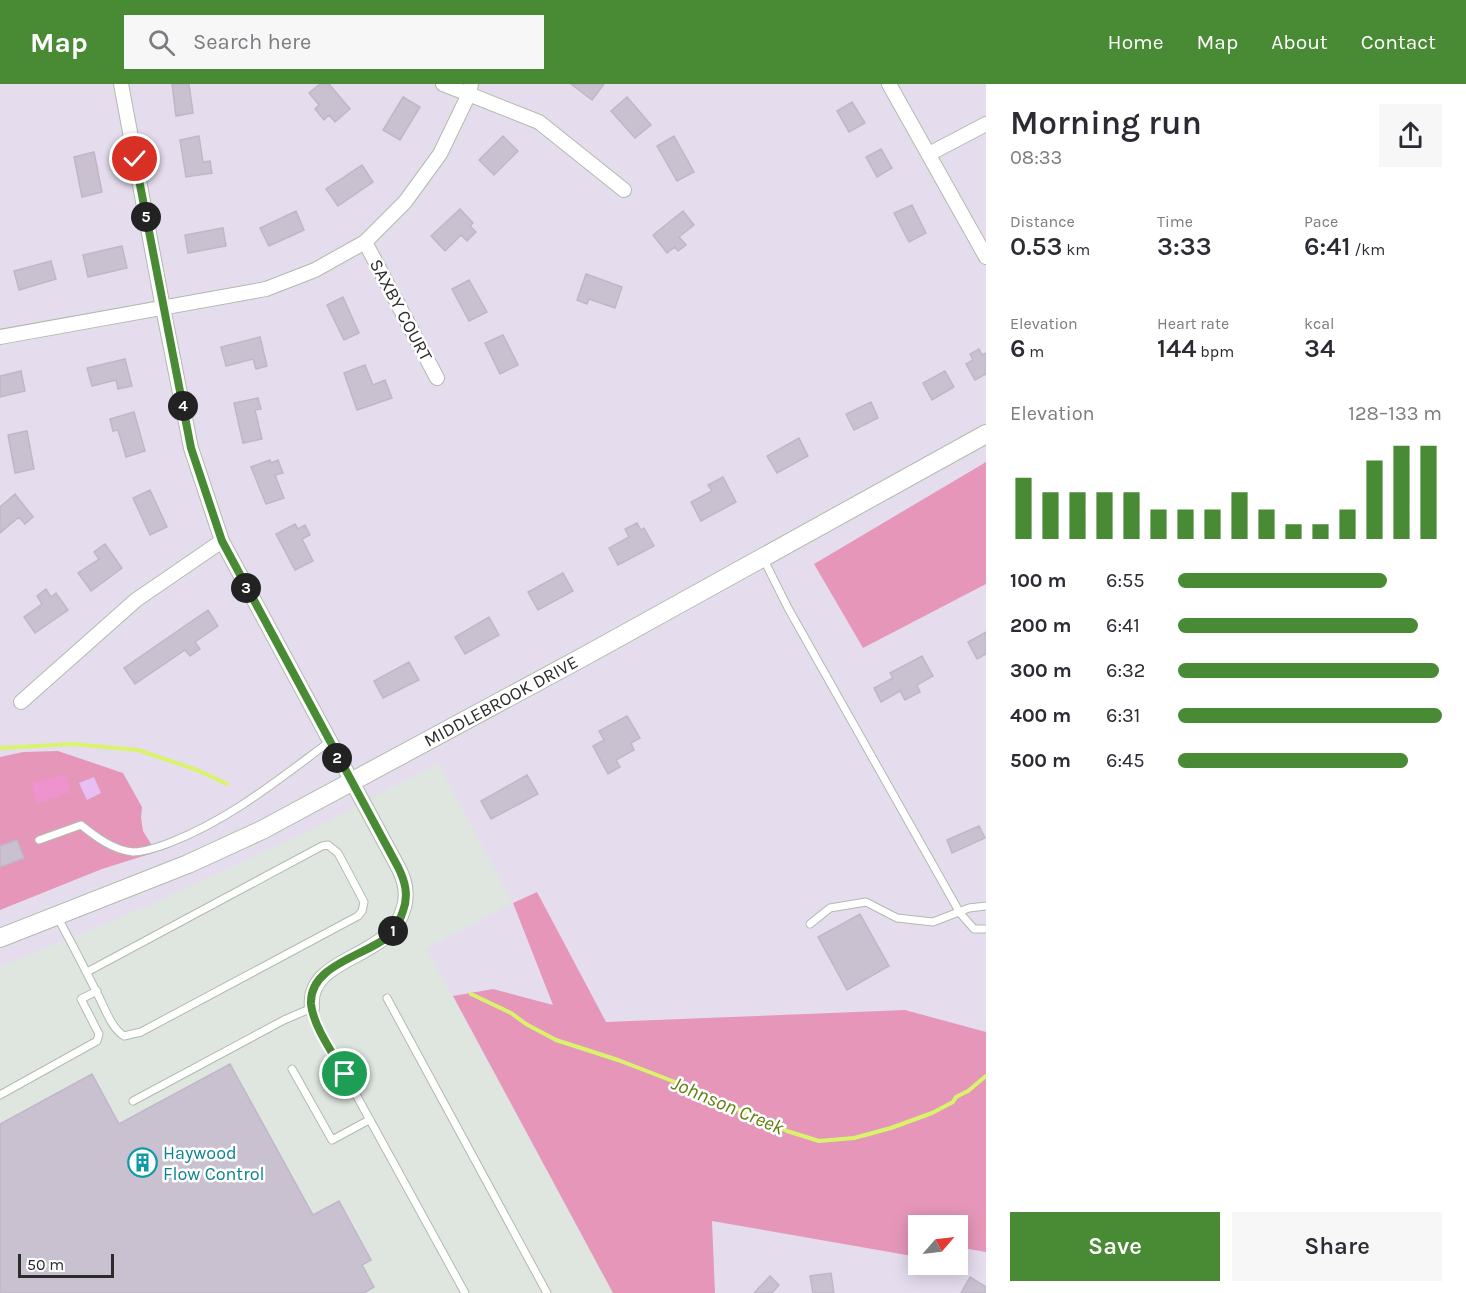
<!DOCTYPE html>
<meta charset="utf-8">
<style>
:root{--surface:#fff;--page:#f7f7f7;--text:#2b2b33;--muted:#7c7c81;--accent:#498a35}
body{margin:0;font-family:Karla,sans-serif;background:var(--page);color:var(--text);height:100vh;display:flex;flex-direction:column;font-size:22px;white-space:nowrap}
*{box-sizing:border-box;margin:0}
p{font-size:20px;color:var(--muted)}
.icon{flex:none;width:33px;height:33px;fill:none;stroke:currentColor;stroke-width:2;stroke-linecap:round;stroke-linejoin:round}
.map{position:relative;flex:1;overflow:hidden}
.drawer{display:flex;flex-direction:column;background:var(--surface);width:480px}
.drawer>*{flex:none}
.needle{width:39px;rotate:62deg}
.fabs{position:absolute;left:908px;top:1131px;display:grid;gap:12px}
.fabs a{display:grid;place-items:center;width:60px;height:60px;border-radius:0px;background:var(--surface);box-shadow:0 3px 15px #0003;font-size:30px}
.scale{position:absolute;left:18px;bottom:15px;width:96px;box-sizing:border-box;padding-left:6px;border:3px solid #2b2b2b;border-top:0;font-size:16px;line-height:21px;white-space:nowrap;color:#2b2b2b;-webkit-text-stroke:4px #fff;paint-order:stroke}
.pin{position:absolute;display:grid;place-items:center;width:51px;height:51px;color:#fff;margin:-26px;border:3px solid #fff;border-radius:50%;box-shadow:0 2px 6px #0007}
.km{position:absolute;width:30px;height:30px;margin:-15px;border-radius:50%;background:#222;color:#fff;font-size:16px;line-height:30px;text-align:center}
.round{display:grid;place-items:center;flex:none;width:63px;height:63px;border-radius:0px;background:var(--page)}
.headline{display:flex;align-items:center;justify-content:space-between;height:102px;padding:0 24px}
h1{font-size:33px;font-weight:600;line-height:45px}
.figures{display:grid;grid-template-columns:repeat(3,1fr);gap:9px;height:102px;padding:6px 24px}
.figures div{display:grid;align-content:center}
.figures b{font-size:26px;font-weight:600}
.figures small{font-size:16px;font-weight:400}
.figures p{font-size:16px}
.chart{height:168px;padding:12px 24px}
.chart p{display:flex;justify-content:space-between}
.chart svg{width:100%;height:108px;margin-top:6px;stroke:var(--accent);stroke-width:6}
.cta{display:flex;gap:12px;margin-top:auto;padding:12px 24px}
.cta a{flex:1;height:69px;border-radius:0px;background:var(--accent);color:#fff;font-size:24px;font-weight:600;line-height:69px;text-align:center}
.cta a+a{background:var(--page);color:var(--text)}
ul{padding:0 24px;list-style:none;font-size:20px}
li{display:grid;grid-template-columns:96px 72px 1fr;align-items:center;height:45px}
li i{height:15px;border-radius:8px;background:var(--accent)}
header{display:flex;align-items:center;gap:36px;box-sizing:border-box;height:84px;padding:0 30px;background:var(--accent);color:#fff}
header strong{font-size:28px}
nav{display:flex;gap:33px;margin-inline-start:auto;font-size:21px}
.search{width:420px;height:54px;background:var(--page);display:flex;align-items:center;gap:15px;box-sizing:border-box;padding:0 21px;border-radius:0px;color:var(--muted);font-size:22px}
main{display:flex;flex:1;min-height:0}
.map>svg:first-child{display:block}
.industrial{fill:#dee6df}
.green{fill:#e697b9}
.sand{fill:#e7bff4}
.pitch{fill:#ee93ce}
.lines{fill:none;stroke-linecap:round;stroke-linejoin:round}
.stream{stroke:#daf36c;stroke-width:4}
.building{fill:#c9c1d0;stroke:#c1b6c9;stroke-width:1.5}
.lane-casing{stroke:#b1bbad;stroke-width:9}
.street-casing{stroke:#b1bbad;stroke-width:16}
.secondary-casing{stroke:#b1bbad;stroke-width:20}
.lane{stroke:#fff;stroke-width:7}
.street{stroke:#fff;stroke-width:14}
.secondary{stroke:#fff;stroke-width:18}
.route-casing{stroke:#fff;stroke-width:12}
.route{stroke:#498a35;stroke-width:8}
.labels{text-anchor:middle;stroke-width:5;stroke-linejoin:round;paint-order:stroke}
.street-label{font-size:18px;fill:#2b2b2b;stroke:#fff}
.culture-label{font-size:18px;fill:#0d838f;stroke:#fff;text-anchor:start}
.water-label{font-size:20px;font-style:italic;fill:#607e0a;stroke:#fff}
</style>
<header>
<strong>Map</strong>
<div class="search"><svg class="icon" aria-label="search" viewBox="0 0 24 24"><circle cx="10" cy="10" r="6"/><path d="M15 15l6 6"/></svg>Search here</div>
<nav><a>Home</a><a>Map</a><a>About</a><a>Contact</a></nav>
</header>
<main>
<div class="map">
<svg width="986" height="1209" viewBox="0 0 986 1209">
<rect width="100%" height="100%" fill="#e5ddee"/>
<path class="industrial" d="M438 680 513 819 426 864 613 1209H0V883L146 823 304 749Z"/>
<path class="green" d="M986 378V500L863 564 814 480Z
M58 667 123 689 142 723 141 734 143 747 156 768 102 785 0 826V673L23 668Z
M537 808 606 938 905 926 986 948V1168L957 1163V1142H918V1173L712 1137 715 1209H613L453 912 493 905 553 921 513 819Z"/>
<path class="sand" d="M94 693 101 709 87 716 79 699Z"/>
<path class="pitch" d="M63 691 67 692 70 708 37 720 32 704 33 699Z"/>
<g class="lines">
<path class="stream" d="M0 664 71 660 138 666 197 686 227 700
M471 910 511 929 526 940 556 956 618 976 688 1003 787 1047 819 1057 854 1054 891 1044 932 1029 953 1018 956 1013 968 1007 986 992"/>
</g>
<path class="building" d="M172 0H189L193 29 176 32Z
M320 0H329L350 25 335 38 329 31 324 36 315 25 319 21 309 9Z
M571 0H604L592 16Z
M403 13 420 23 400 56 383 46Z
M627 13 651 41 635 54 611 27Z
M852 18 865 39 849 48 837 27Z
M199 52 203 78 210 77 212 89 186 93 180 56Z
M503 52 518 67 494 91 479 76Z
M674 52 694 88 677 97 657 62Z
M881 65 892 84 877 93 866 73Z
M94 68 102 108 82 113 74 73Z
M362 81 373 98 338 122 326 105Z
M912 121 926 149 909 158 894 129Z
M460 125 473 139 470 142 476 148 467 157 461 151 445 167 431 152Z
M296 127 304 146 269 162 260 144Z
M683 127 694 141 679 153 686 161 678 167 675 163 667 169 653 151Z
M223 144 226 162 188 169 185 151Z
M122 162 127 184 88 193 83 171Z
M51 177 56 195 19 206 14 187Z
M586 190 622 203 615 224 589 215 587 220 577 216Z
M469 196 487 228 469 237 452 205Z
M343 213 359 249 344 256 327 221Z
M503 251 518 281 500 290 485 259Z
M260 253 267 282 256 285 253 275 226 282 221 263Z
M979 265 982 271 986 269V290L975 296 966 280 973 276 970 270Z
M125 275 132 302 118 305 116 296 92 302 87 284Z
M365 281 373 301 385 296 392 314 357 326 344 289Z
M21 287 25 307 0 313V292Z
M945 287 954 303 932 316 923 299Z
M258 314 261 325 255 326 262 355 243 359 234 319Z
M871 318 878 334 854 346 846 330Z
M134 328 145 367 126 373 118 346 113 347 110 335Z
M27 347 34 385 15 389 8 351Z
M799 354 808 372 777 389 767 372Z
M270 376 271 379 278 376 283 389 275 391 284 414 266 420 251 383Z
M723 393 736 418 701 437 691 418 712 407 708 401Z
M150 406 167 443 150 451 133 414Z
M15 410 33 433 25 440 19 433 0 449V423Z
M637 439 641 446 644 444 654 462 618 481 609 464 629 453 625 445Z
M295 440 298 445 305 441 310 451 302 455 313 477 295 486 276 450Z
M105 460 122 484 91 507 78 489 99 475 94 468Z
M563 489 573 507 538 526 528 508Z
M46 505 51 513 56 509 68 526 35 549 24 533 42 520 37 512Z
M208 526 218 542 195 558 200 565 190 572 185 566 135 600 124 584Z
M489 533 499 551 465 570 455 553Z
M986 548V570L977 575 968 558Z
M922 572 933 592 917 601 920 608 905 616 900 607 881 618 874 604 893 594 890 589Z
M409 578 419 596 383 614 374 597Z
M627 632 640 654 631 659 634 666 616 676 620 683 608 690 593 662 604 656 599 647Z
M527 691 538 710 491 735 481 717Z
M979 742 985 754 952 769 947 756Z
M17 756 24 774 0 783V762Z
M860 830 889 882 847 906 818 853Z
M230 980 313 1131 339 1117 371 1176 362 1181 374 1203 364 1209H0V1040L92 990 119 1040Z
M831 1189 834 1209H813L810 1192Z
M770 1192 779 1201 772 1209H754Z
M970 1193 986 1203V1209H961Z"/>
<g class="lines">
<defs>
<path id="lane" d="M764 476 788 524 960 829 974 845H986
M39 756 81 741C96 753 113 766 133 768 145 768 158 763 169 759 229 736 278 696 329 658
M58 834C71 858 84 883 97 909 104 922 111 944 124 952L141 948 358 832 362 827 364 818 338 769 328 761 322 762 87 888
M810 840 830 824 866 818 897 834 933 838 969 824 986 822
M387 914 547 1209
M292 985 332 1056 369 1036
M0 1011 97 957 99 950 81 915 97 907
M133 1017 284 936 312 924 320 945 465 1209"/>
<path id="street" d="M121 0 163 224 191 364 222 457 398 783C405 796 408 809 404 823 391 877 306 871 312 924
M443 0 539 38 624 106
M889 0 986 173
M929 70 986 40
M365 158 437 294
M0 253 266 205 315 186 365 158 405 118 440 70 469 10 471 0
M21 618 136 516 222 457"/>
<g id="secondary">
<path id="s1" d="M0 854 188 780 262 746 583 573 986 350"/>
</g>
</defs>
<use href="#lane" class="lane-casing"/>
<use href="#street" class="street-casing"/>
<use href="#secondary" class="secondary-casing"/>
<use href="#lane" class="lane"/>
<use href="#street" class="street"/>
<use href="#secondary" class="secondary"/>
</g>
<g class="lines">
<defs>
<path id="route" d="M135 75 191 364 222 457 398 783C405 797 409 811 403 827 400 837 394 847 386 854 363 872 309 882 311 920 313 942 334 971 345 990"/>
</defs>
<use href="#route" class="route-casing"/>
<use href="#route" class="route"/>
</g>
<defs>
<symbol id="building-ring" viewBox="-11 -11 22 22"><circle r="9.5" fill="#fff" stroke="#0f9aa8" stroke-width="1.5"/><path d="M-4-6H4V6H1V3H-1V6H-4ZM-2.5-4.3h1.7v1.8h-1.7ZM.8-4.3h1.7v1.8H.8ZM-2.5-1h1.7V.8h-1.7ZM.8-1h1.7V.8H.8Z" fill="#0f9aa8"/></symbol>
</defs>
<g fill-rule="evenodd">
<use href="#building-ring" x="126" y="1062" width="33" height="33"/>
</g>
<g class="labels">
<g class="street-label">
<text transform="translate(401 226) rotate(62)" y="6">SAXBY COURT</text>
<text dy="6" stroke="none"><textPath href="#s1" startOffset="555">MIDDLEBROOK DRIVE</textPath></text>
</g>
<g class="culture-label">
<text x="163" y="1075">Haywood<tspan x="163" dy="21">Flow Control</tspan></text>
</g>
<g class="water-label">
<text transform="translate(728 1021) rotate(23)" y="7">Johnson Creek</text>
</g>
</g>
</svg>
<div class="fabs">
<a><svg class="needle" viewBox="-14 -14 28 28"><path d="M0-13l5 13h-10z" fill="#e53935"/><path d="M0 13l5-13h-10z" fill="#7c7c81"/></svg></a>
</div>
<div class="scale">50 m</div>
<div class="pin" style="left:345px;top:990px;background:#1e9e55"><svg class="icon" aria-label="arrive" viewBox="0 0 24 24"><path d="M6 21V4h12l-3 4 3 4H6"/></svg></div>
<div class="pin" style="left:135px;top:75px;background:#d93025"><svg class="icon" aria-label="check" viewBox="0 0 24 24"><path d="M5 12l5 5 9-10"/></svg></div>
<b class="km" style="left:393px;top:847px">1</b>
<b class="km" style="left:337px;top:674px">2</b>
<b class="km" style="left:246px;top:504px">3</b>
<b class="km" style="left:183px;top:322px">4</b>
<b class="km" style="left:146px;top:133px">5</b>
</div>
<section class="drawer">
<div class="headline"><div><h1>Morning run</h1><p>08:33</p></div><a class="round"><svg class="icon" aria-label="share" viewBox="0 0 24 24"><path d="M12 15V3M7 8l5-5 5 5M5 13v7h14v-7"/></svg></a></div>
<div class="figures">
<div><p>Distance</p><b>0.53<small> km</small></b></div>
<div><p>Time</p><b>3:33</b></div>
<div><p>Pace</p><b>6:41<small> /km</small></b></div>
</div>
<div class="figures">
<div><p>Elevation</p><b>6<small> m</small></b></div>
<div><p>Heart rate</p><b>144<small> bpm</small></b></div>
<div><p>kcal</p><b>34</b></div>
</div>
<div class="chart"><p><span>Elevation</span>128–133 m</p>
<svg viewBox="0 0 160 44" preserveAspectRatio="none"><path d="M5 44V19M15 44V25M25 44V25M35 44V25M45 44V25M55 44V32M65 44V32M75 44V32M85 44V25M95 44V32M105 44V38M115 44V38M125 44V32M135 44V12M145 44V6M155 44V6"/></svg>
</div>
<ul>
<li><b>100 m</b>6:55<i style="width:79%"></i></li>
<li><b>200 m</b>6:41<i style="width:91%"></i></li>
<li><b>300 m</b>6:32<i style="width:99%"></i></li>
<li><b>400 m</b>6:31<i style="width:100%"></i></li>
<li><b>500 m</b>6:45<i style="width:87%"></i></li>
</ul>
<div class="cta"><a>Save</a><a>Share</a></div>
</section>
</main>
